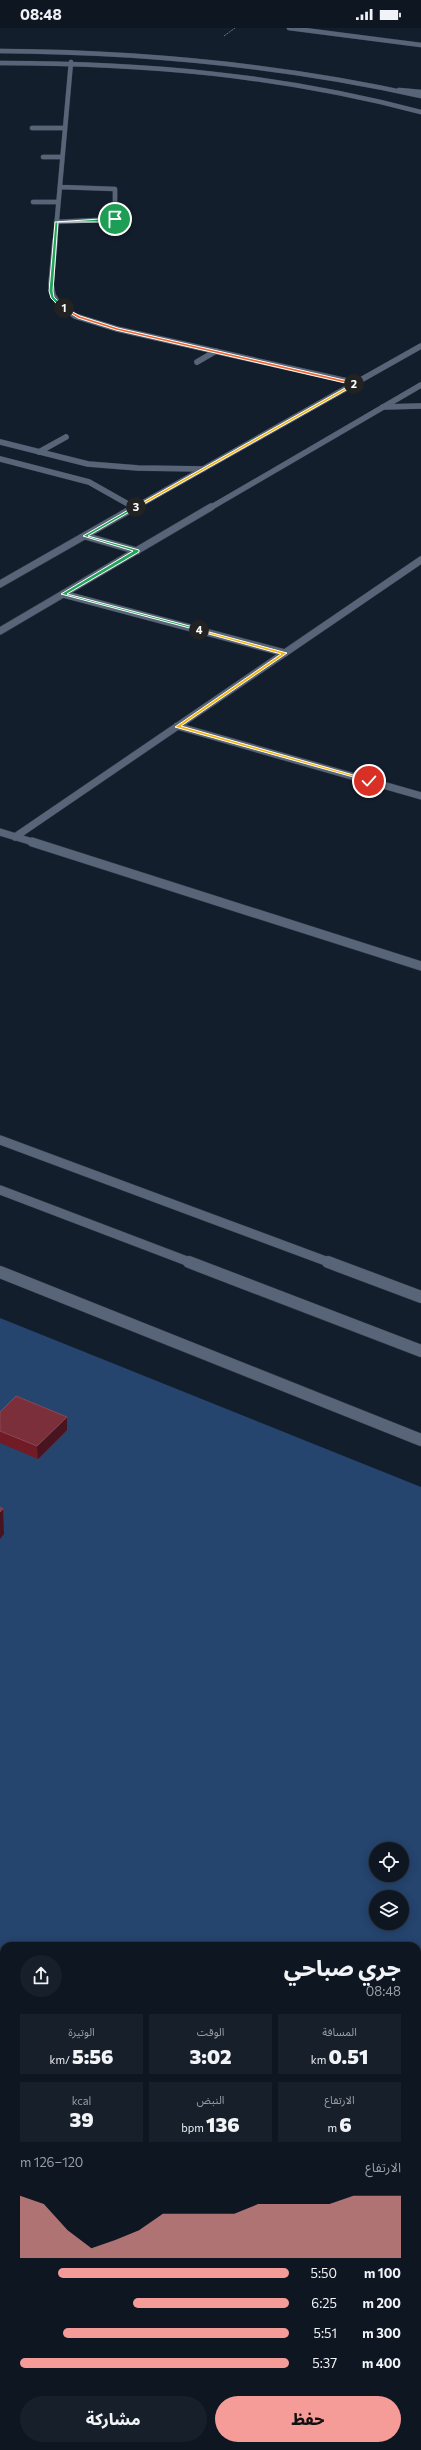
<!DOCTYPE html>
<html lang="ar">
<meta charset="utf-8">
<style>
:root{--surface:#0e1622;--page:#171f2a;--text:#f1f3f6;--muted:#9b9fa5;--line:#2e3540;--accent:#f59b98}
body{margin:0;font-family:Commissioner,"Noto Sans Arabic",sans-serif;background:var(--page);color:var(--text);direction:rtl;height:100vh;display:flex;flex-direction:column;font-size:15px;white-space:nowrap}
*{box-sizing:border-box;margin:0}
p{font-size:13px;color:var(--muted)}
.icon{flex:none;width:22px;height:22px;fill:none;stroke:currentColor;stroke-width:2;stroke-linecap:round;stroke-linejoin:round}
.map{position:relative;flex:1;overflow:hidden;direction:ltr}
.side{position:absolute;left:0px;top:1914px;width:421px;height:508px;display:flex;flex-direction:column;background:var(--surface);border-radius:12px 12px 0 0;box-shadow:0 2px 10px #0003,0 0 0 1px var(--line);direction:rtl}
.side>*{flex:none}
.tools{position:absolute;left:369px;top:1814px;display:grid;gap:8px}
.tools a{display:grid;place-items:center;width:40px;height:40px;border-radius:50%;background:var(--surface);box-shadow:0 2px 10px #0003,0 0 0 1px var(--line);font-size:20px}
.pin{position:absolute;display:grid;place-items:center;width:34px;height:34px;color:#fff;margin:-17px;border:2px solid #fff;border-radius:50%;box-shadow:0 1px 4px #0007}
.km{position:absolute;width:20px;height:20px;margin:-10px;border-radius:50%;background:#222;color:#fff;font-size:11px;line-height:20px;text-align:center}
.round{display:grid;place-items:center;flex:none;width:42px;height:42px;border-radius:21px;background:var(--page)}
.headline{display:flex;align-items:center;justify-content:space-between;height:68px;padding:0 20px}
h1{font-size:22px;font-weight:800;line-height:30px}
.figures{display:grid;grid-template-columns:repeat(3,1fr);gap:6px;height:68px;padding:4px 20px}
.figures div{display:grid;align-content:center;border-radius:0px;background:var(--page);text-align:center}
.figures b{font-size:20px;font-weight:800}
.figures small{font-size:11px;font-weight:400}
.figures p{font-size:11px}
.chart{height:112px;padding:8px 20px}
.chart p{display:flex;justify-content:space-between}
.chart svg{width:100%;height:72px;margin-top:4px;fill:var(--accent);opacity:.7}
.cta{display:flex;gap:8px;margin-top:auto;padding:8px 20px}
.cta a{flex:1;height:46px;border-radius:24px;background:var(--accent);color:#111;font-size:16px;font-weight:800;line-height:46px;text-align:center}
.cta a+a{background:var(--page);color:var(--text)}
ul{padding:0 20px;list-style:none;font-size:13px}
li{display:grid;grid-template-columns:64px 48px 1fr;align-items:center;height:30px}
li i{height:10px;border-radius:5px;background:var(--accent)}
.status{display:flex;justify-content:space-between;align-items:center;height:28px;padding:0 20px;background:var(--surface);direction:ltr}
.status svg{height:11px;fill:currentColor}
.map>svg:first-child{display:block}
.green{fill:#25446e;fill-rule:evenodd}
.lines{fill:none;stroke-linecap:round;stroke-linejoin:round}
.lane-far1-casing{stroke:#333946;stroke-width:5}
.lane-casing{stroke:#333946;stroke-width:6}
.street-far4-casing{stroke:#333946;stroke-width:5}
.street-far3-casing{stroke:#333946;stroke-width:6}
.street-far2-casing{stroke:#333946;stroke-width:8}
.street-far1-casing{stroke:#333946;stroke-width:10}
.street-casing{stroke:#333946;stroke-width:13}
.secondary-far4-casing{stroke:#333946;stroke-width:5}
.secondary-far3-casing{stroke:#333946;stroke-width:6}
.secondary-far2-casing{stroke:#333946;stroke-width:8}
.secondary-far1-casing{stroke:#333946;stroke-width:10}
.secondary-casing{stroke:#333946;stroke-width:13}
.path{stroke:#6d7783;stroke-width:1;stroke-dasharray:2 1;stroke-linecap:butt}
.lane-far1{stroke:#586578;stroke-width:4.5}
.lane{stroke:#586578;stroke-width:5.5}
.street-far4{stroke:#586578;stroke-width:4.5}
.street-far3{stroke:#586578;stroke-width:5.5}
.street-far2{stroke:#586578;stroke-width:7}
.street-far1{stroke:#586578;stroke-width:9}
.street{stroke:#586578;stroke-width:12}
.secondary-far4{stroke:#586578;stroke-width:4.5}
.secondary-far3{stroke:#586578;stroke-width:5.5}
.secondary-far2{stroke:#586578;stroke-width:7}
.secondary-far1{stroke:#586578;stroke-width:9}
.secondary{stroke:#586578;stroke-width:12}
.wall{fill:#711b26}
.shaded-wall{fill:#471420}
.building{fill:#7b2f3a;stroke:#884954}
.split-1{fill:#22a559;stroke:#fff}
.split-2{fill:#f0652b;stroke:#fff}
.split-3{fill:#f5b400;stroke:#fff}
.split-4{fill:#22a559;stroke:#fff}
.split-5{fill:#f5b400;stroke:#fff}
</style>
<div class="status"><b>08:48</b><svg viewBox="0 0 49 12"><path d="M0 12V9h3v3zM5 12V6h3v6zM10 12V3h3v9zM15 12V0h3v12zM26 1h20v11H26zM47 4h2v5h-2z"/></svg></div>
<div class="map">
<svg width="421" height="2422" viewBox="0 0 421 2422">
<rect width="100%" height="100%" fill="#131e2d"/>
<path class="green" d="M0 1290 421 1459V2301L417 2307V1918H4V2418H346L344 2422H0ZM376 1821H402V1847H376ZM376 1869H402V1895H376Z"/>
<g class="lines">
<defs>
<path id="lane-far1" d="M32 100H65
M43 129H62
M33 174H58
M56 194 115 191V161L60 159
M55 213 71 34"/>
<path id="lane" d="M55 212 51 256 53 267 58 275 75 288 117 301 356 355
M197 334 216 323
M39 424 66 409"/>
<path id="street-far4" d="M289 0 421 17
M399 62 421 64"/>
<path id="street-far3" d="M383 379 421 378
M0 414 88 436 138 440 203 441
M0 431 89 454 135 480"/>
<path id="street-far2" d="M63 566 285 625
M177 698 421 768
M0 804 36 815
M15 809 421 532"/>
<path id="street-far1" d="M32 814 421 938
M0 1112 331 1235"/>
<path id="street" d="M328 1234 421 1269"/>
<path id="secondary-far4" d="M0 23C143 24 282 37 421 68
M0 35C146 35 279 47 421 84"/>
<path id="secondary-far3" d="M134 480 421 318
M210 480 421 357"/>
<path id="secondary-far2" d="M85 508 137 523
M0 556 135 479
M0 603 211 479"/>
<path id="secondary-far1" d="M0 1162 192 1235"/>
<path id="secondary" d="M189 1234 421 1323
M0 1244 421 1412"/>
</defs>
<use href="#lane-far1" class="lane-far1-casing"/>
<use href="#lane" class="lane-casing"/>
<use href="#street-far4" class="street-far4-casing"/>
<use href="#street-far3" class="street-far3-casing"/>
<use href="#street-far2" class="street-far2-casing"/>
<use href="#street-far1" class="street-far1-casing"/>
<use href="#street" class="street-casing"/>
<use href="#secondary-far4" class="secondary-far4-casing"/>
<use href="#secondary-far3" class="secondary-far3-casing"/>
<use href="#secondary-far2" class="secondary-far2-casing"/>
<use href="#secondary-far1" class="secondary-far1-casing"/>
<use href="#secondary" class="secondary-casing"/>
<path class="path" d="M224 8 235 0"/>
<use href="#lane-far1" class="lane-far1"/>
<use href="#lane" class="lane"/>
<use href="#street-far4" class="street-far4"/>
<use href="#street-far3" class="street-far3"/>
<use href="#street-far2" class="street-far2"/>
<use href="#street-far1" class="street-far1"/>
<use href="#street" class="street"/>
<use href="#secondary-far4" class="secondary-far4"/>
<use href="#secondary-far3" class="secondary-far3"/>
<use href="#secondary-far2" class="secondary-far2"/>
<use href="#secondary-far1" class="secondary-far1"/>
<use href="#secondary" class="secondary"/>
</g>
<path class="wall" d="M0 1384 67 1389V1402L38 1431 0 1415Z"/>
<path class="shaded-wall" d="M67 1389V1402L38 1431 37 1418Z
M3 1481 4 1506 0 1511V1484Z"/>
<path class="building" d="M16 1368 67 1389 37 1418 0 1403V1384Z
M0 1479 3 1481 0 1484Z"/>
<path class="split-1" d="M115 190 116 191 105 194H58L53 263 54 269 65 280 62 281 51 270 49 263 55 194Z"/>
<path class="split-2" d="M62 280H65L80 288 118 300 357 355 354 357 116 302 78 290Z"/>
<path class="split-3" d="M354 355 355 357 137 480 134 479Z"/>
<path class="split-4" d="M135 478 138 479 88 508 139 522V524L67 566 201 601V603L61 566 133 523 83 508Z"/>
<path class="split-5" d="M198 601 287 625 181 698 371 752V754L175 699 281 626 198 603Z"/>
</svg>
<div class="tools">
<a><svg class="icon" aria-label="locate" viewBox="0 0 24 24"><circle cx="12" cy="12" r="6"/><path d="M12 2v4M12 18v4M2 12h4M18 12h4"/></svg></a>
<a><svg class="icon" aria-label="layers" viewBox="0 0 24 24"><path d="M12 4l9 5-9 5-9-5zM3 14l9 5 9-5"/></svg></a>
</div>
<div class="pin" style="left:115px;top:191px;background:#1e9e55"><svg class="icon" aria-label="arrive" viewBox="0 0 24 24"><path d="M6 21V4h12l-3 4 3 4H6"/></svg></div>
<div class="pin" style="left:369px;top:753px;background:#d93025"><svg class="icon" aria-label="check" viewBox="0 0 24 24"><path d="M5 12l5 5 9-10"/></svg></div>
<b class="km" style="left:64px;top:280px">1</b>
<b class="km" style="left:354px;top:356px">2</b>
<b class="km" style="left:136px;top:479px">3</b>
<b class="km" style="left:199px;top:602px">4</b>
<section class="side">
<div class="headline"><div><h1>جري صباحي</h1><p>08:48</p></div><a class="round"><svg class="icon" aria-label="share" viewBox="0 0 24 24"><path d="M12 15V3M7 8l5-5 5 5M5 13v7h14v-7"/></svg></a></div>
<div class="figures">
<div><p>المسافة</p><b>0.51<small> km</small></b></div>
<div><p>الوقت</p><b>3:02</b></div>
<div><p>الوتيرة</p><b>5:56<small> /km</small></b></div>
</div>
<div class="figures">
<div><p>الارتفاع</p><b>6<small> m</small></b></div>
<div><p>النبض</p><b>136<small> bpm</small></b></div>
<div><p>kcal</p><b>39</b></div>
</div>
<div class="chart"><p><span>الارتفاع</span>120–126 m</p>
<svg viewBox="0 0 160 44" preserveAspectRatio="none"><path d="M0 44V6L10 11L20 27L30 38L40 33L50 27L60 17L70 17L80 17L90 17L100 11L110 11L120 11L130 11L140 6L150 6L160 6V44z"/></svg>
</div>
<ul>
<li><b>100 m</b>5:50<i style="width:86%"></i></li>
<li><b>200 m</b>6:25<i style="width:58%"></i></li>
<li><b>300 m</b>5:51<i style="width:84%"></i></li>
<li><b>400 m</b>5:37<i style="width:100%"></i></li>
</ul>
<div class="cta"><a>حفظ</a><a>مشاركة</a></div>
</section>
</div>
